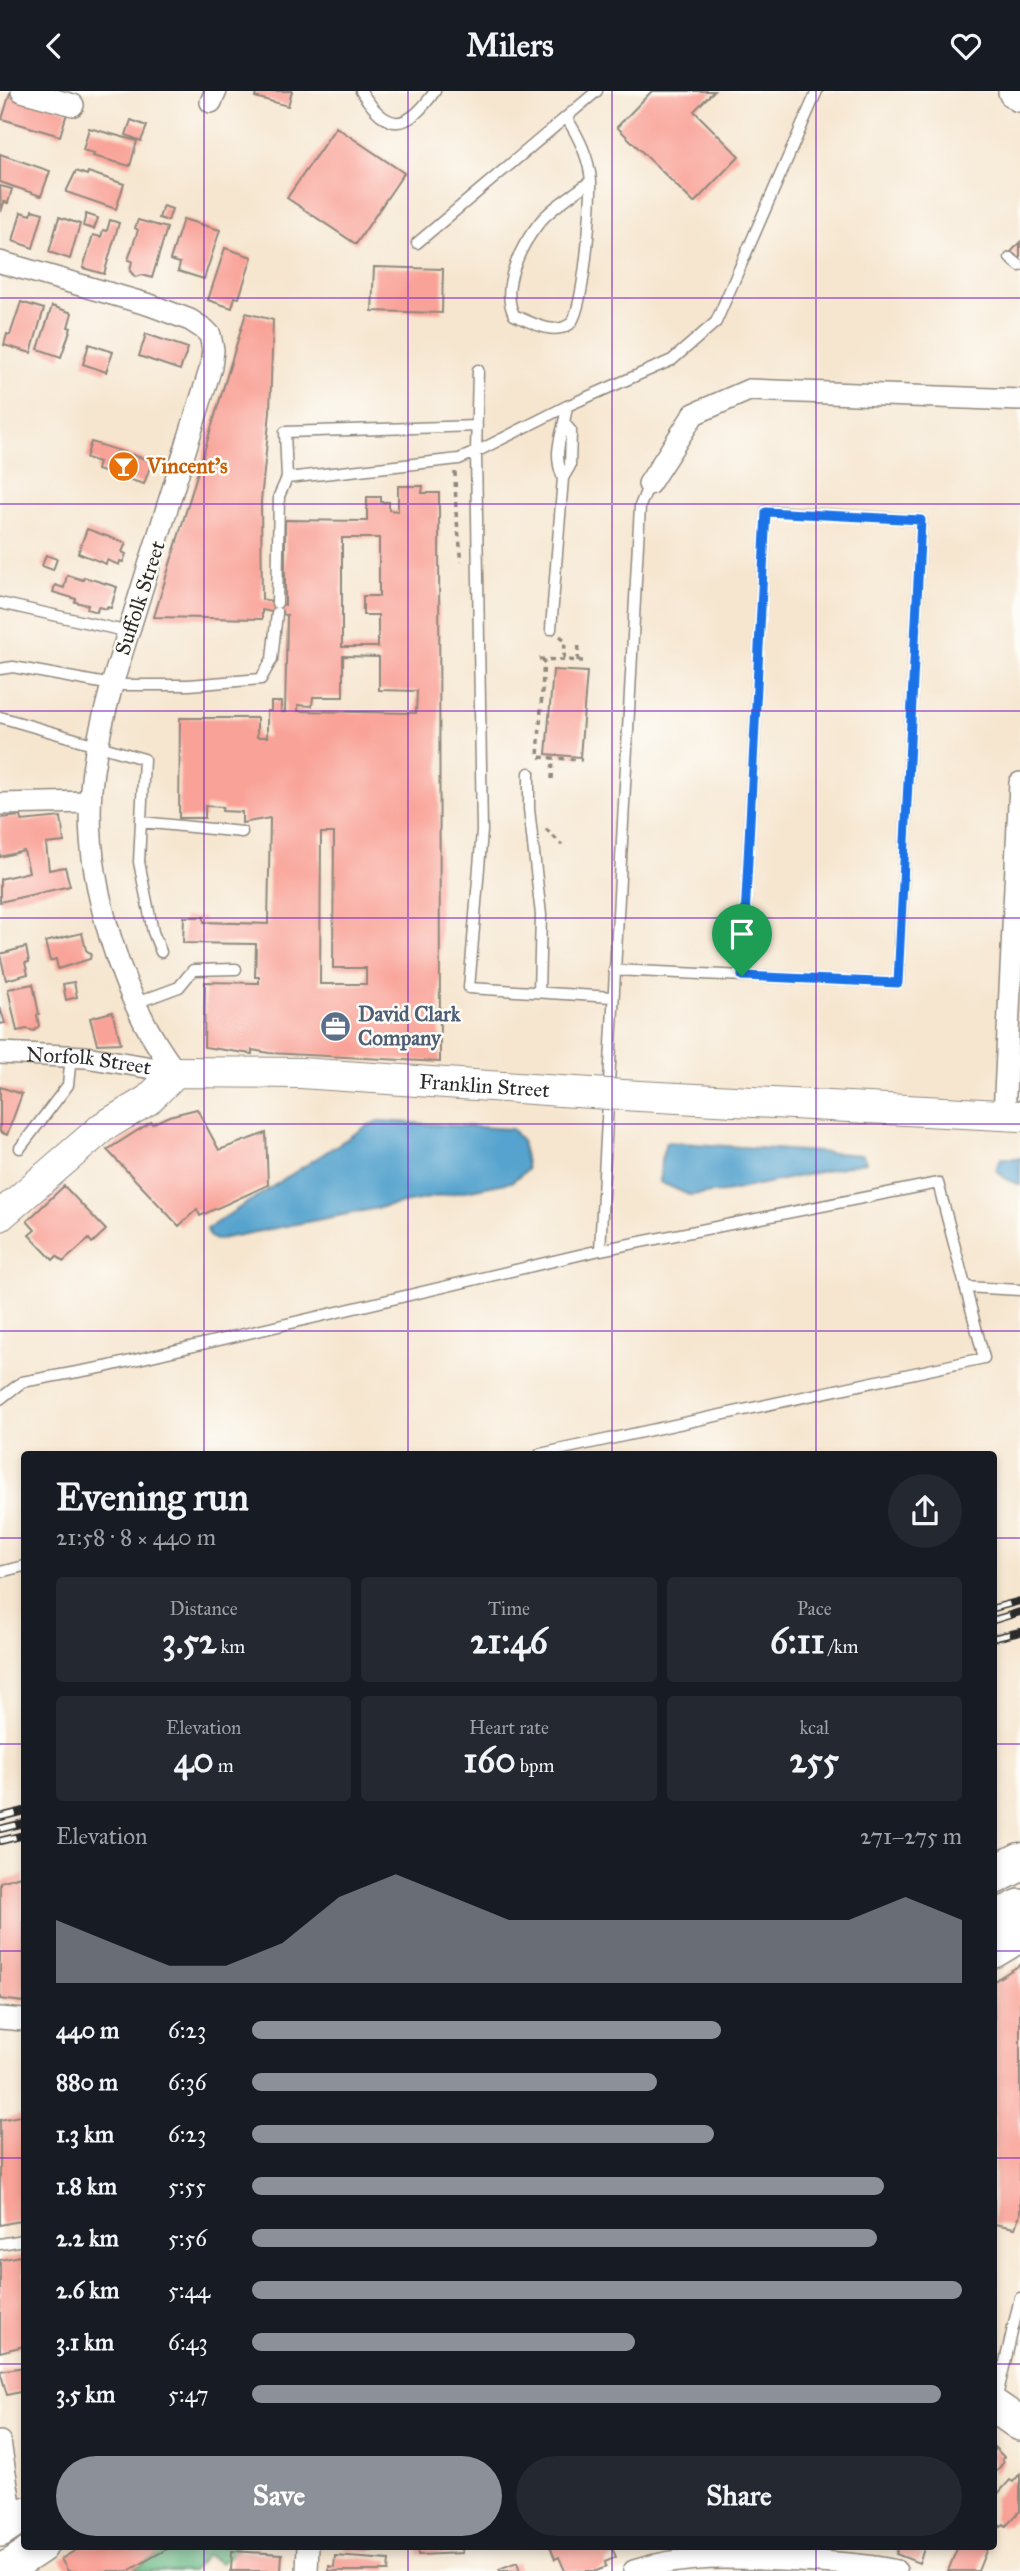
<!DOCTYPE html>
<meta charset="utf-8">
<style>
:root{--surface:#171b24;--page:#242831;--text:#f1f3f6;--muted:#9ea1a6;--accent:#8c9099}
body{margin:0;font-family:"IM FELL Great Primer",serif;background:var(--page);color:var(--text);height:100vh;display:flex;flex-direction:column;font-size:26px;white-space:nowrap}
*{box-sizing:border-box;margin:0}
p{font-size:23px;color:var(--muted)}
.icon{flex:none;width:38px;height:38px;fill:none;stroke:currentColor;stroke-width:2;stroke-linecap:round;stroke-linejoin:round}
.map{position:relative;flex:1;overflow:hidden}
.sheet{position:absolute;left:21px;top:1360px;width:976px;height:1099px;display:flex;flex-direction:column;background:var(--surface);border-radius:7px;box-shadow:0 4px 10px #0003}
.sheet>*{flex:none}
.pin{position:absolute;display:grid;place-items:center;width:60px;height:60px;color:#fff;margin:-72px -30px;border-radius:50% 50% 50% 0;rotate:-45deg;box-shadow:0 0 7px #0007}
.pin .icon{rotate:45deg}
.round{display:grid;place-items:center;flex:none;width:74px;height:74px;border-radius:37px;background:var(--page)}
.headline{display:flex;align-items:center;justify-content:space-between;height:119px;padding:0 35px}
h1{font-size:38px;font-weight:700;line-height:52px}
.metrics{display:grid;grid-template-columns:repeat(3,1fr);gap:10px;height:119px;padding:7px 35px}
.metrics div{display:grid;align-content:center;border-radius:7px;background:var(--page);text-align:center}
.metrics b{font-size:35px;font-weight:700}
.metrics small{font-size:19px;font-weight:400}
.metrics p{font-size:19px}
.chart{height:196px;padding:14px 35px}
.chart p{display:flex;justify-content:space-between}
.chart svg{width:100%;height:126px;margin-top:7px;fill:var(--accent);opacity:.7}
.action{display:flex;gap:14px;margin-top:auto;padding:14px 35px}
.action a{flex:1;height:80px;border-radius:42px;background:var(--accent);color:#fff;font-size:28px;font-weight:700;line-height:80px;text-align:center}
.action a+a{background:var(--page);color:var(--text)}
ul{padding:0 35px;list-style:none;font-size:23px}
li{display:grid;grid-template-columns:112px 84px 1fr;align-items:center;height:52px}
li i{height:18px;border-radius:9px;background:var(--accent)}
header{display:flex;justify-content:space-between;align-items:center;height:91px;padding:0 35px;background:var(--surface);font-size:32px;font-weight:700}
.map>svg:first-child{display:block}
.forest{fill:#68b883;stroke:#4a7257;stroke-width:2}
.water{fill:#55a3ce;stroke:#40677c;stroke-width:2}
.building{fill:#f9a297;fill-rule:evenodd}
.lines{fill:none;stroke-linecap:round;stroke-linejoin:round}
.service-casing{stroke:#90887e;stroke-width:13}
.minor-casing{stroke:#90887e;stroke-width:24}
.secondary-casing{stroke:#90887e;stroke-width:32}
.primary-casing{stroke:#90887e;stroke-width:36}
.trunk-casing{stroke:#90887e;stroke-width:38}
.motorway-casing{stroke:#90887e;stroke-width:41}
.path{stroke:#90887e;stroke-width:3.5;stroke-dasharray:5 5;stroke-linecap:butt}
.service{stroke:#fff;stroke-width:10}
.minor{stroke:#fff;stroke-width:21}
.secondary{stroke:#fff;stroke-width:30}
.primary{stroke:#fff;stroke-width:33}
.trunk{stroke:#fff;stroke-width:35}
.motorway{stroke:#fff;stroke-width:38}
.rail-casing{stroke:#2b2b2b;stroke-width:8}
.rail{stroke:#fdfcf7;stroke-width:5;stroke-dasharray:16;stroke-linecap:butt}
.secondary-bridge-casing{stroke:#90887e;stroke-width:32;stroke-linecap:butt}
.secondary-bridge{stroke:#fff;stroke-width:30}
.route-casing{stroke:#fff;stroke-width:14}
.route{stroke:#1a73e8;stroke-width:9}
.grid{fill:none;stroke:#7b2cbf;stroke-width:2;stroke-opacity:0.55}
.labels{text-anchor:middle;stroke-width:5;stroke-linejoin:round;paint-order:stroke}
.food-label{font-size:21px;font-weight:bold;fill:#c56008;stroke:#fdfcf7;text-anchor:start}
.street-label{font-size:21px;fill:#2b2b2b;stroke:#fdfcf7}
.service-label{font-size:21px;font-weight:bold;fill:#4e5e75;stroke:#fdfcf7;text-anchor:start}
</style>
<header><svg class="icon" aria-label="back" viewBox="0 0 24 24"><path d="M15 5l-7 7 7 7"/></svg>Milers<svg class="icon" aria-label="heart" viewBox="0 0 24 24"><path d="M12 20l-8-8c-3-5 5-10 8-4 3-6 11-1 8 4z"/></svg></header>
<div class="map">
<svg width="1020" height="2480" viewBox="0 0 1020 2480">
<rect width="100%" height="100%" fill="#fdfcf7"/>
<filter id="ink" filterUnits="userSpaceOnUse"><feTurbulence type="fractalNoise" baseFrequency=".0143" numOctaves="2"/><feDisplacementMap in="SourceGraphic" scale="14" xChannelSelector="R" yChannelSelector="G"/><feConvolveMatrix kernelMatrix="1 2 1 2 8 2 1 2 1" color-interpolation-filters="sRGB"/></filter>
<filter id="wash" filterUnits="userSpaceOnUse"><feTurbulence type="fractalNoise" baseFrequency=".00686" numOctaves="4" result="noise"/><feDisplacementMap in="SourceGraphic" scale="28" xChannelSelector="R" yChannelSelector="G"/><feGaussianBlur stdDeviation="1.57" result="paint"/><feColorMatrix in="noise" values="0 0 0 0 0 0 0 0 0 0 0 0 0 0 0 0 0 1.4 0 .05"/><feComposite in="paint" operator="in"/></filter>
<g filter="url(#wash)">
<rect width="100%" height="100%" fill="#f6e6d0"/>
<path class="forest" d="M159 2455H236V2460L221 2472 205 2464 192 2480H131L156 2464Z"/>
<path class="water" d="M379 1030 512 1038 522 1050 527 1079 511 1091 215 1149 209 1145 207 1138 211 1135 367 1035Z
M666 1051 863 1064 866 1071 725 1101 689 1104 660 1091 661 1069Z
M1001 1067H1020V1094L1007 1089 996 1079Z"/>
<g id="blocks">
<path class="building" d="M257 0H292L288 15 255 6Z
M652 0H714L694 20 739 65 694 112 617 36Z
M10 2 68 19 60 45 2 28Z
M131 29 147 35 141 50 126 44Z
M336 36 404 82 356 153 287 107Z
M89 37 137 50 130 75 93 65 94 62 83 59Z
M0 63 50 80 41 105 0 91Z
M76 80 87 84 88 81 124 93 116 118 66 101Z
M0 95 12 98 8 112 4 111 1 121Z
M163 115 172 118 168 130 159 127Z
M32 119 43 122 33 157 13 150 21 121 31 124Z
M86 123 98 127 94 138 83 135Z
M59 126 80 133 70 168 49 161Z
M183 128 220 139 204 188 178 180 180 172 170 169Z
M110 129 119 132 104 183 83 177 93 144 101 146 103 139 107 140Z
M138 129 167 137 152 187 142 184 135 186 130 180 132 170 128 169 138 139 135 137Z
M1020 151V169L1011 161Z
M225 157 252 166 239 207 235 206 232 217 208 209Z
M374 176 443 178 442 222 372 220Z
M21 211 44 218 31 262 4 254 7 243 10 244Z
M52 215 72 222 68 236 71 237 61 266 38 258Z
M246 222 273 229 270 321 261 410 262 508 285 514V429L367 430V406H381V411H389V419L398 420V395H423L422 402H439L440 971 269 962 252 959V963L204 956 205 891 259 892V886H255L256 853 183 852 184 826H204V831L268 833 270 727 242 732V721L222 720 223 716 205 715V727H179L180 627H257V646H267V620H271V611H281V621H285L287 524 262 519V528L154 526ZM342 447H379V505H363V524H378V556H342ZM343 565 379 566V599L417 600 416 622 298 620V614L312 615 313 606H343ZM321 742H334L333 877H366V893H320Z
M146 243 188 257 180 279 139 265Z
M89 253 113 261 106 281 83 273Z
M91 351 152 370 144 393 97 379 99 371 86 367Z
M87 438 126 452 122 461 126 463 123 471 120 470 119 474 107 469 106 473 78 462Z
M46 464 57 468 53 479 42 475Z
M67 484 83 489 84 486 117 496 111 517 107 516V518L98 516 97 521 87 518 88 514 75 511 76 508 53 501 55 494 64 497Z
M553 579 587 581 580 666 546 663Z
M21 725 22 730 61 726 64 751 46 753 49 779 65 776 70 795 0 811V788L29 781 24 760 0 766V727Z
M82 842 86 859 91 863 90 868 58 878 56 868 50 870 45 851Z
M26 856 29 871 25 872 28 883 6 889 0 863Z
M74 891 77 906 66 909 63 893Z
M33 893 39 923 37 924 39 935 34 940 27 938 17 940 8 898Z
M0 916 5 932 0 933Z
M112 921 121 952 97 953 90 927Z
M0 996 22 1003 7 1044 0 1041Z
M197 1018 219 1059 266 1042 268 1094 200 1125 197 1118 179 1135 107 1059 151 1031 152 1033 169 1025Z
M64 1095 106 1139 92 1152 89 1148 63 1171 57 1165 53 1169 29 1144 35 1139 27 1130Z
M24 1784V1911L0 1908V1791Z
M1020 1874V2123L1015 2137 994 2133V1890Z
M24 2024V2129L0 2134V2029Z
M24 2164V2255L0 2261V2169Z
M24 2276V2300L7 2304 0 2280Z
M994 2356 1004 2366 1002 2368 1004 2371 994 2383Z
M1020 2383V2420L1006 2435 1004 2433 1001 2436 994 2429V2407L1010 2389 1013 2391Z
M83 2455H172L128 2480H68L61 2468Z
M345 2455H373V2460L345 2459Z
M417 2455H462V2462L418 2464Z
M550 2455H611L616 2466 605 2471 606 2476 596 2480H565L559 2466 555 2468Z
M899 2455H925L919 2472 896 2463Z
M958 2455H988L978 2480H948Z
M232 2460 282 2463 281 2480H231Z
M335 2465 389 2469 388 2480H329V2475L334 2476Z
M517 2471 520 2480H500L499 2478Z"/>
</g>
</g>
<g filter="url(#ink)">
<use href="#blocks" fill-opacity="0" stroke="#90887e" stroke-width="2"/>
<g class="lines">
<defs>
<path id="service" d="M361 0C388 43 407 40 435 0
M566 26C579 46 589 66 591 90 592 111 584 222 570 233 554 245 530 231 514 224 500 196 520 156 539 132 552 116 574 103 591 90
M417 152 597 0
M1010 167 1020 175
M478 279 476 361 482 740 469 897 612 906
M477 335 285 341 287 387 459 368 476 361 567 315 672 269 716 231 817 0
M563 387C551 360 564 341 567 315
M0 512 129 541
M277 512 279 405 287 387
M551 538 563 387 570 375 571 340 565 333
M0 578 13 576 112 594H189L261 588 272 568 277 522
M0 626 144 668 139 771 153 841 161 861
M529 682V718L541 824 539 901
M141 731 242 741
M614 879 898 892 921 429 766 420 742 885
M136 912 179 896 193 879 236 878
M20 1057 68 994 71 965
M600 1159 640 415 649 393
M965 1196 1020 1199
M0 1308 22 1291 105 1276 600 1159 938 1092 984 1267 540 1363
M0 1481 24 1475
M0 2153 24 2149
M995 2314 1020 2207"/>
<g id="minor">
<path d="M22 0 73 14"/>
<path d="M211 11 216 0"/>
<path d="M0 171 150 214 190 229 204 238 210 244 213 259 211 276 114 587C104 624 94 660 91 698 84 787 121 910 176 981"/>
<path d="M649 393 694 323 749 299 1020 309"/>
<path d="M0 713 90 711"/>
<path id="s1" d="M0 962 86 966 176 981"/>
<path d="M1004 1024 1020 692"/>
<path d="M0 1927 24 1929"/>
<path d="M0 2351 13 2431"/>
<path d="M307 2480 308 2455"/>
<path d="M634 2480C689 2462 744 2467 800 2470 832 2472 865 2473 896 2480"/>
</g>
<g id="secondary">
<path d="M640 1005 1020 1025"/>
<path id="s2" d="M0 1125 103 1036 148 1009 176 981 301 982 560 1000"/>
</g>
<path id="primary" d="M994 1827 1020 1815
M994 1860 1020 1844
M994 2315 1020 2333
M0 2439 24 2423
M3 2480 41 2455"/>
<path id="trunk" d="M1016 0 1020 3"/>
<path id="motorway" d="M994 1784 1020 1771"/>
</defs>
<use href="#service" class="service-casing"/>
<use href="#minor" class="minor-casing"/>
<use href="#secondary" class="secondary-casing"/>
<use href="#primary" class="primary-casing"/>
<use href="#trunk" class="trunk-casing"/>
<use href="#motorway" class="motorway-casing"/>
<path class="path" d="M455 381 456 422 462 471
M560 545 565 549 564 569
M539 568 583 570
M544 568 538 666 582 669
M578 570 579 550
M552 688 553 667
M546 738 562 754"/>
<use href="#service" class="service"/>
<use href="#minor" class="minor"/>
<use href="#secondary" class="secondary"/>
<use href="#primary" class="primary"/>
<use href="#trunk" class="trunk"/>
<use href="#motorway" class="motorway"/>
<defs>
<path id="rail" d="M994 1517 1020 1510
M994 1529 1020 1521
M994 1547 1020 1541
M0 1726 24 1720
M0 1738 24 1732
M0 1750 24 1744"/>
</defs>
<use href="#rail" class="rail-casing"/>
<use href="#rail" class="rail"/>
<defs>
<path id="secondary-bridge" d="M560 1000 640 1005"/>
</defs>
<use href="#secondary-bridge" class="secondary-bridge-casing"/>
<use href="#secondary-bridge" class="secondary-bridge"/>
</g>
</g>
<g class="lines" filter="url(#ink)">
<defs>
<path id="route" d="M766 421 921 429 898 892 742 885Z"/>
</defs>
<use href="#route" class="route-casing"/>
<use href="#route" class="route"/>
</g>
<path class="grid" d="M204 0V1363M408 0V1363M612 0V1363M816 0V1363M0 207H1020M0 413H1020M0 620H1020M0 827H1020M0 1033H1020M0 1240H1020M0 1447H24M994 1447H1020M0 1653H24M994 1653H1020M0 1860H24M994 1860H1020M0 2067H24M994 2067H1020M0 2273H24M994 2273H1020M204 2455V2480M408 2455V2480M612 2455V2480M816 2455V2480"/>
<defs>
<symbol id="bar-disc" viewBox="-11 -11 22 22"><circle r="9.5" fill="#e8710a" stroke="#fdfcf7"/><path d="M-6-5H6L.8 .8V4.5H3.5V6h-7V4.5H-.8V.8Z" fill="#fff"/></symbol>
<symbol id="office-disc" viewBox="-11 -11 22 22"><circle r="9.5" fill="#5c6f8a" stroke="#fdfcf7"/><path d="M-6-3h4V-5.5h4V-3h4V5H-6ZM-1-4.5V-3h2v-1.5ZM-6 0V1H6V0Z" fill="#fff"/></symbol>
</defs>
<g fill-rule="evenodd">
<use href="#bar-disc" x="106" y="358" width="35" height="35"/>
<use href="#office-disc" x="318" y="918" width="35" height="35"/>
</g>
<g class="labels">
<g class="food-label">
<text x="147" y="382">Vincent's</text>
</g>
<g class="street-label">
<text transform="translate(140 507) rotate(-72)" y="7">Suffolk Street</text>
<text dy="7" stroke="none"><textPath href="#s1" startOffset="89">Norfolk Street</textPath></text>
<text dy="7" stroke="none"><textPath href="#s2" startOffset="537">Franklin Street</textPath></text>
</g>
<g class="service-label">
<text x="358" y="930">David Clark<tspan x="358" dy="24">Company</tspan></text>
</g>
</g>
</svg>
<div class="pin" style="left:742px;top:885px;background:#1e9e55"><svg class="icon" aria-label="arrive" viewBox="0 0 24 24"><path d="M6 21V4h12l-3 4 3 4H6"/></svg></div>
<section class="sheet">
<div class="headline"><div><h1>Evening run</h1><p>21:58 · 8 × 440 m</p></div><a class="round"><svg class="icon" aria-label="share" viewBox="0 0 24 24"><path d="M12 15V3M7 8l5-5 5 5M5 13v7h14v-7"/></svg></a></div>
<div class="metrics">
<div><p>Distance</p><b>3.52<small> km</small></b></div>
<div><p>Time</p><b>21:46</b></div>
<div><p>Pace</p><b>6:11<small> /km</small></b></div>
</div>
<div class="metrics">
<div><p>Elevation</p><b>40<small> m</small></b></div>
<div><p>Heart rate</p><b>160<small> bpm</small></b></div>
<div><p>kcal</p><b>255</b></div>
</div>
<div class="chart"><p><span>Elevation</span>271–275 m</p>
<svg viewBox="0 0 160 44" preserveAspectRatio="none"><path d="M0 44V22L10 30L20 38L30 38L40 30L50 14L60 6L70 14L80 22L90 22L100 22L110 22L120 22L130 22L140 22L150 14L160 22V44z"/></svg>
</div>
<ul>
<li><b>440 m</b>6:23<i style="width:66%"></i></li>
<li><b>880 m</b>6:36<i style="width:57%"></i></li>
<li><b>1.3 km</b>6:23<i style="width:65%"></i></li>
<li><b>1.8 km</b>5:55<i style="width:89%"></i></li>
<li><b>2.2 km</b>5:56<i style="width:88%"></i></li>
<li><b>2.6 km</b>5:44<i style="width:100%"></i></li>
<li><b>3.1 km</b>6:43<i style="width:54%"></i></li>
<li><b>3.5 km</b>5:47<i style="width:97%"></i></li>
</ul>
<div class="action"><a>Save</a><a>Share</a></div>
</section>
</div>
